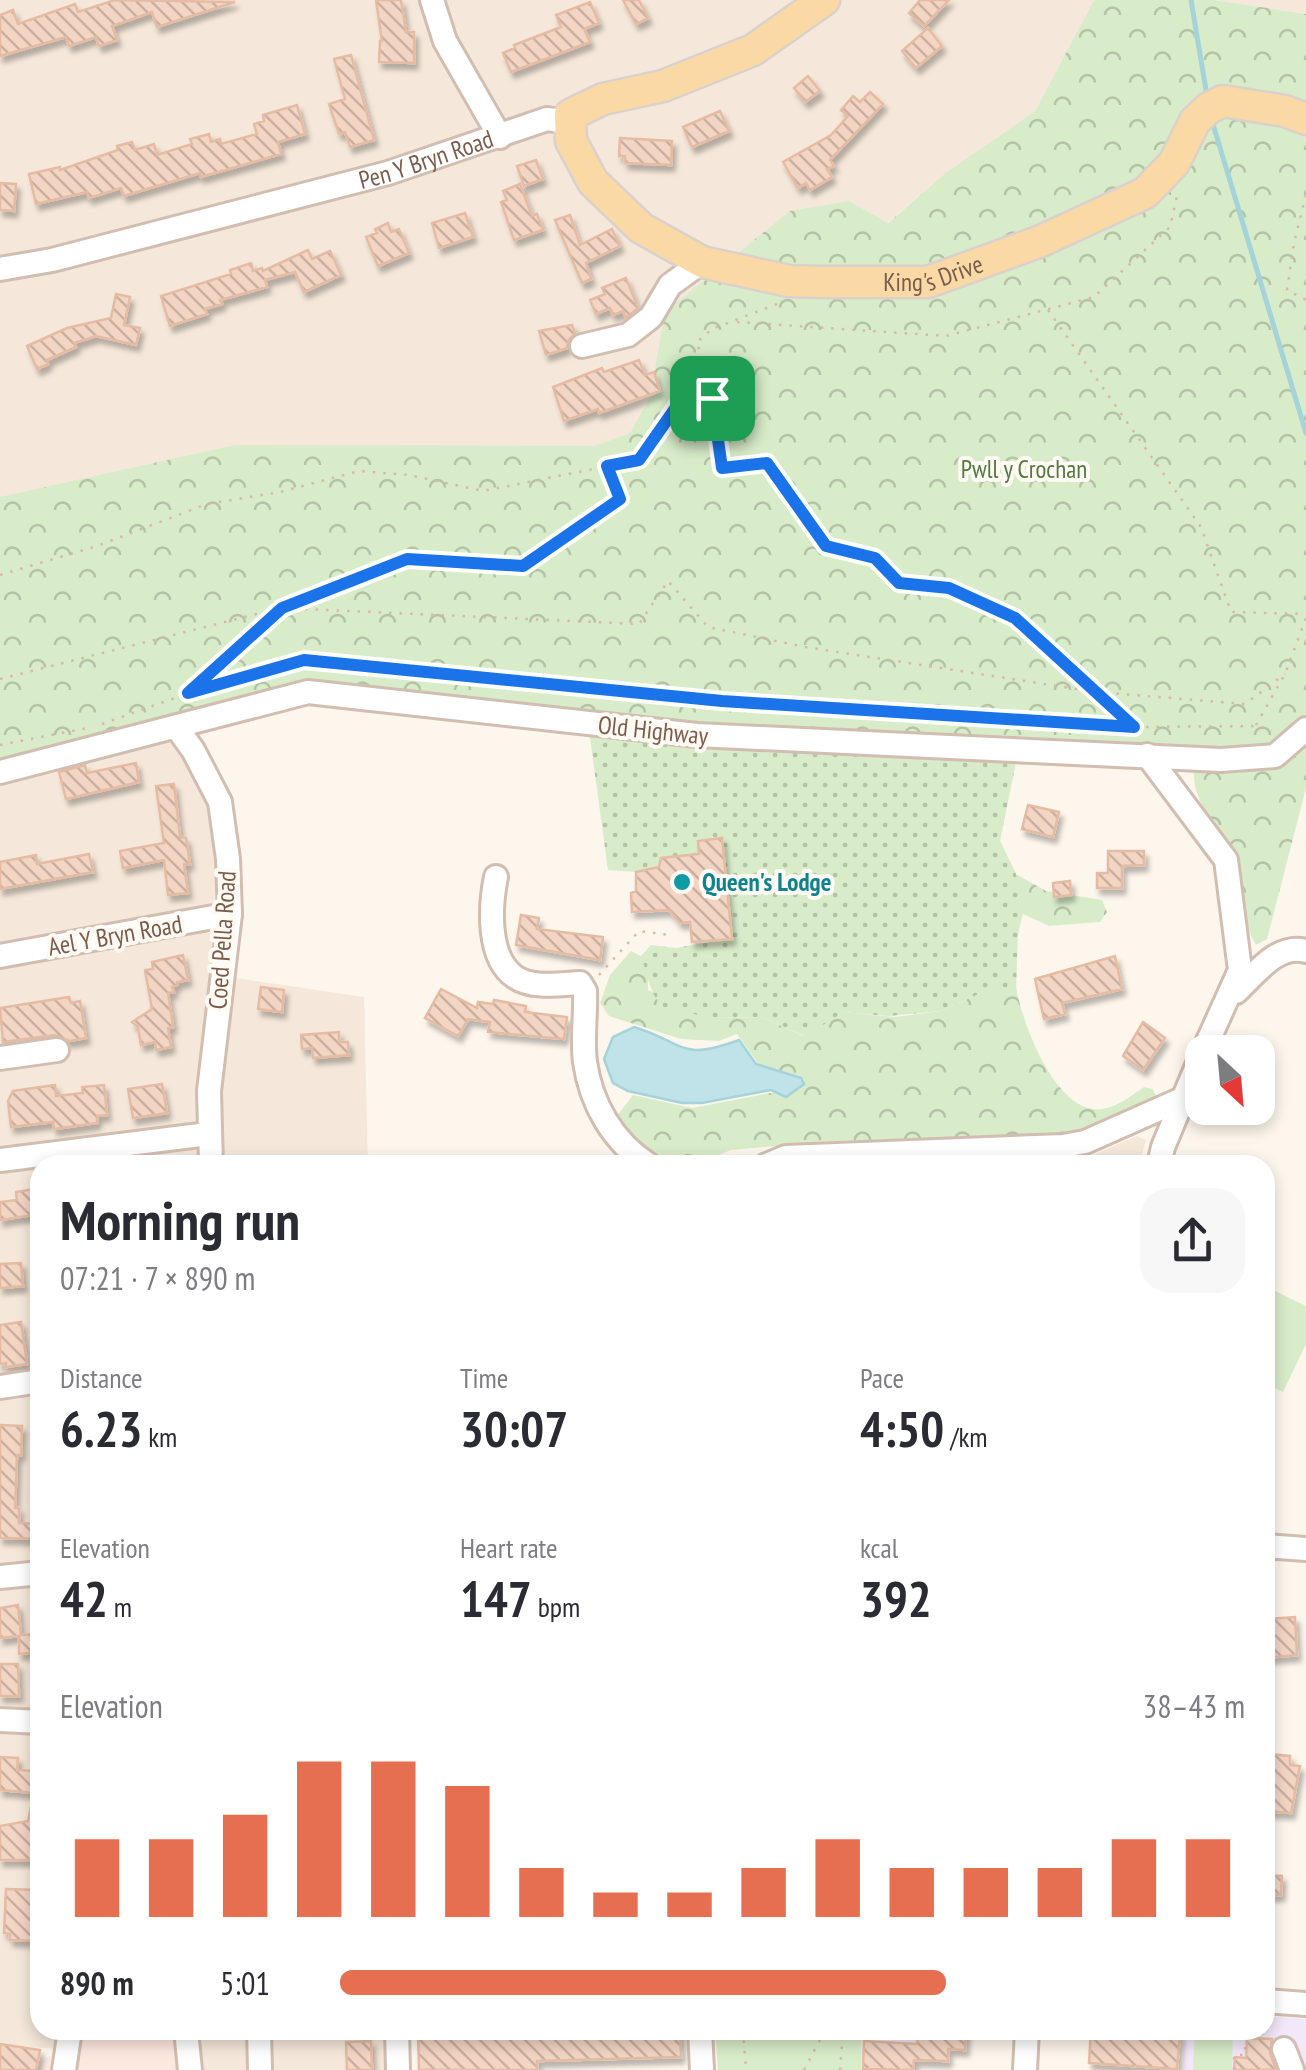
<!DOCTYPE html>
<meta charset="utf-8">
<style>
:root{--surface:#fff;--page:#f7f7f7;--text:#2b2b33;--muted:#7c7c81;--accent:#e76f51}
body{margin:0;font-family:"PT Sans Narrow",sans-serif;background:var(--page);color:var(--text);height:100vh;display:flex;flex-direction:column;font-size:38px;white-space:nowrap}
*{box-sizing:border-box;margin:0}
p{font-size:32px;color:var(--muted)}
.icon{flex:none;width:55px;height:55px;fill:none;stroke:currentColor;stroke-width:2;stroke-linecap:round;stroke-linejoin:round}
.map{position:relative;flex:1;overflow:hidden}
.side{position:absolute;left:30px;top:1155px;width:1245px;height:885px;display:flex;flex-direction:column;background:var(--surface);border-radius:30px;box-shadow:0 5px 15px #0003}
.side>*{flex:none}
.needle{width:65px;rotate:154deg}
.tools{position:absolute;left:1185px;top:1035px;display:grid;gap:20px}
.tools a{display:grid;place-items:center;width:90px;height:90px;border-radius:20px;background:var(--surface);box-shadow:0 5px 15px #0003;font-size:50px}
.pin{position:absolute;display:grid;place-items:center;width:85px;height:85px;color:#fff;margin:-42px;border-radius:20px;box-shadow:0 5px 15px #0006}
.round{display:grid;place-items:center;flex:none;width:105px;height:105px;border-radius:30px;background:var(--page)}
.head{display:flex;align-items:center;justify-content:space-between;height:170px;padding:0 30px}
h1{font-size:55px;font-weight:700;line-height:75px}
.figures{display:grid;grid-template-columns:repeat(3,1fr);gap:15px;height:170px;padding:10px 30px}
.figures div{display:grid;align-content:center}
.figures b{font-size:50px;font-weight:700}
.figures small{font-size:28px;font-weight:400}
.figures p{font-size:28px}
.chart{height:280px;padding:20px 30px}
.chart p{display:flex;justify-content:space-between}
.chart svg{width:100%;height:180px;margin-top:10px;stroke:var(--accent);stroke-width:6}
ul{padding:0 30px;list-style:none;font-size:32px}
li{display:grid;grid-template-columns:160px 120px 1fr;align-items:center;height:75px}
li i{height:25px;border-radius:12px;background:var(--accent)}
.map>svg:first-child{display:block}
.residential{fill:#f5e8da}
.commercial{fill:#fde8e0}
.education{fill:#f3e8fa}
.green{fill:#d8ecc9}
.forest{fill:url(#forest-crowns)}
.garden{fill:url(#garden-dots)}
.water{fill:#bfe3e8;stroke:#a5d3da;stroke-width:2.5}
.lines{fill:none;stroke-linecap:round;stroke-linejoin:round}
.stream{stroke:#a5d3da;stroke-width:5}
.building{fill:url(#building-back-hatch);stroke:#e6bba3;stroke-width:2.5;filter:url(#shadow)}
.minor-casing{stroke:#d1beb0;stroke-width:28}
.major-casing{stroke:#dad1cd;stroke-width:35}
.path{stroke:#d9b8a5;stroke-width:2.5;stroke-dasharray:2.5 8;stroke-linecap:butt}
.minor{stroke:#fff;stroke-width:22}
.major{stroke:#fbd9a5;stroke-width:30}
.route-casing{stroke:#fff;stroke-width:20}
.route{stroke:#1a73e8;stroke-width:12}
.culture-dot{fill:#0f9aa8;stroke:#fffaf3;stroke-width:4}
.labels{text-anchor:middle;stroke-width:8;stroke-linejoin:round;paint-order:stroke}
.street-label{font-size:25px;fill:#7a5c4d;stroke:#fffaf3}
.park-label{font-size:25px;fill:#537a41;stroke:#fffaf3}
.culture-label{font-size:25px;font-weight:bold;fill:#0d838f;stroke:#fffaf3;text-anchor:start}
</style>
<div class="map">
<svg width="1306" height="2070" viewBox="0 0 1306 2070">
<defs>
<pattern id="forest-crowns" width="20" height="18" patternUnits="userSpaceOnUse" patternTransform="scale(2.5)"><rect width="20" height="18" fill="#d8ecc9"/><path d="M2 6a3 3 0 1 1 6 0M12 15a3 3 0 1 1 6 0" fill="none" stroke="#b4c2a5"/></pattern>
<pattern id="garden-dots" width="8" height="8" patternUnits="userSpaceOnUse" patternTransform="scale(2.5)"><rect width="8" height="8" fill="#d8ecc9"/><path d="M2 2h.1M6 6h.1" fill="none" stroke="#b4c2a5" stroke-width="1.8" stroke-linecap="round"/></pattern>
<pattern id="building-back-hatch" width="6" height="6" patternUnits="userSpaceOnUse" patternTransform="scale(2.5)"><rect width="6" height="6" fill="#f3d5c3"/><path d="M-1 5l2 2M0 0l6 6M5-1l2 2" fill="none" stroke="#cab0a1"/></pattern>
<filter id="shadow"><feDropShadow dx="3.5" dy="6" stdDeviation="2.5" flood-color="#0004"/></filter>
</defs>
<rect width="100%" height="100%" fill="#fdf6ec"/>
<path class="residential" d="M0 0H1094L1035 111 944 174 887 223 849 201 665 312 649 399 630 433 594 446 0 497Z
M1214 0H1306V14Z
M177 728 220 802 222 976 364 997 368 1165H40V2030H70L67 2049 0 2046V772Z
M1137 1136 1146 1140 1139 1165H940L1091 1156Z
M186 2030H397L398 2070H192Z"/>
<path class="commercial" d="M70 2030H186L191 2070H19L67 2049Z"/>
<path class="education" d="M1265 2016 1306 2019V2070H1183L1184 2030H1265Z
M861 2030H918L916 2070H861Z"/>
<path class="green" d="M1265 1286 1306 1306V1344L1283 1392 1265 1383Z
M715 2030H861V2070H718Z
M1195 2030H1233L1232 2070H1193Z"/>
<path class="forest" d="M1094 0H1214L1306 14V728L1275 756 697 735 308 692 0 772V497L235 445 594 446 630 433 649 399 665 312 790 211 849 201 888 223 944 174 1035 111Z
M1306 742V788L1267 939 1256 945C1241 920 1243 890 1235 862 1224 830 1192 806 1194 772L1280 764Z
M1000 841 1016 874 1046 891 1102 900 1107 912 1100 922 1049 926 1023 914C1016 937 1012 969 1017 992 1024 1027 1052 1098 1088 1108 1109 1114 1128 1098 1144 1087L1153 1089 1155 1096C1134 1118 1102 1127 1073 1134L833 1141 731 1150 695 1165H650L609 1126 633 1095 692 1108 796 1088 762 1069 737 1034 719 1041 681 1039 609 1016 600 1003 610 975 631 951 641 956 648 976V990L712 1018 761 1017 804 1036 844 1012 895 1017 941 1011 981 993Z"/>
<path class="garden" d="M588 723 1019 748 1000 841 1016 874 1022 914 1018 932 1016 989 981 993 941 1011 889 1016 844 1012 805 1036 761 1017 712 1018 662 1007C649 991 648 976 641 956L651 945 676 948 732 938 722 839 699 854 662 858 659 867 636 872 608 870Z"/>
<path class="water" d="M634 1027C686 1043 679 1062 739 1040L756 1064 801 1078 804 1084 786 1097 771 1090 702 1103H682L628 1091 613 1083 604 1059 613 1037Z"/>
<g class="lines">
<path class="stream" d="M1191 0 1207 96
M1212 121 1306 433"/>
</g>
<path class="building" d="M115 0 235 2 157 27 152 12 112 26 117 40 99 46 96 37 69 46 66 37 0 56V15L13 10 18 24 75 4 78 12Z
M376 0H401L406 32H414V63L379 62 380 41H382Z
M623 0H639L648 18 636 24Z
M920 0H949L924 26 909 13Z
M590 2 599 23 584 29 590 42 511 72 503 53 515 48 514 45 561 27 556 15Z
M928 28 942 46 916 68 902 51Z
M351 55 374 140 350 147 345 132 339 134 329 104 345 99 334 59Z
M808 76 820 91 805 102 794 88Z
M870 92 883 104 830 160 834 166 827 169 832 177 810 190 806 183 798 188 783 162 831 135 848 116 841 110 853 96 860 102Z
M297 105 305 134 278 142 281 154 201 177 200 173 124 196 121 188 89 198 87 192 36 204 29 174 60 167V170L118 150 117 146 132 142 135 150 154 144 157 155 192 144 190 139 209 134 211 142 220 139 221 144 257 134 254 124 264 121 263 115Z
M720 111 729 131 692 147 683 127Z
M620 138 672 141 671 165 625 163V156H619Z
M536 160 543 179 524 186 517 166Z
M0 183 16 184 14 211 0 210Z
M520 184 532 216 537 214 543 230 514 240 501 202 507 200 503 191Z
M465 213 473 237 439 248 432 223Z
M570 215 580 245 612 229 620 246 586 263 591 279 582 283 555 220Z
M388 223 391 232 399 229 409 253 378 266 366 237 377 233 375 229Z
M308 250 312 259 330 251 341 275 304 292 295 272 265 280 267 287 220 300 222 304 205 309 207 314 170 326 161 296 231 274 230 270 251 263 253 271 262 268 263 271Z
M626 278 638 308 626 318 623 311 613 315 610 308 596 314 590 300 605 294 602 288Z
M116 294 130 297 124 325 140 328 136 345 96 336 74 343 76 347 47 360 48 364 37 369 27 346 67 328 111 318Z
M572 325 575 333 568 341 567 348 546 355 539 331Z
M639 360 645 375 654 372 660 391 599 413 598 409 564 421 553 387 602 368 604 372Z
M136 763 139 782 66 799 59 772 85 765 87 773Z
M174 784 180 837 186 838 190 864H184L188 893 168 895 164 860 123 868 120 851 164 843 156 786Z
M1028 805 1059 812 1053 837 1022 829Z
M722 838 732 939 692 942 690 922 680 923 669 910 632 912 631 893 636 891V872L659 867 661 858 699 854 698 841Z
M1108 851H1144V865L1122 866V888H1097V873H1108Z
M89 854 93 872 0 889V862L36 855 37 864Z
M1070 881 1071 895 1054 897 1053 883Z
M521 915 539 918 537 929 603 937 600 960 516 945Z
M183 955 188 980 177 982V985L172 987 174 992 168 993 173 1027 168 1028 171 1047 156 1050 155 1042 141 1045 138 1027 132 1022 152 1009 145 970 153 969 152 962Z
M1115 956 1122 989 1062 1003 1065 1014 1044 1019 1035 979Z
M261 987 284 990 282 1012 258 1009Z
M441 989 477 1008 478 1002 493 1004 494 1000 526 1006 525 1012 567 1017 564 1039 488 1032 490 1022 468 1019 458 1036 425 1018Z
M69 997 71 1003 80 1001 86 1038 69 1041 55 1035 3 1042 0 1008Z
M1143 1022 1165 1038 1143 1070 1123 1056Z
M339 1032V1042H348L349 1055 313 1058 312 1048 302 1049 301 1035Z
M162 1084 167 1113 133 1118 128 1089Z
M55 1085 56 1096 83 1093 82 1087 104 1085 107 1115 97 1116V1123L54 1129 53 1122 11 1127 8 1101 13 1091Z
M40 1188V1214L0 1220V1202L17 1200 16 1192Z
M21 1263 23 1286 0 1288V1264Z
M21 1322 27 1364 6 1367V1363L0 1364V1325Z
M0 1425 22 1426 21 1455H17L15 1508H19V1523L39 1524 38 1539 0 1538Z
M18 1605 21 1635 40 1634V1652L19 1654V1636L0 1638V1608Z
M1295 1617 1297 1655 1265 1658V1645L1270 1644 1268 1619Z
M0 1664H18L19 1696H0Z
M1269 1754 1290 1756V1765L1300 1766 1291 1813 1265 1811Z
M0 1757 18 1758 17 1770 37 1771 35 1793 0 1790Z
M34 1794H40V1860H0V1826L28 1821Z
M1265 1875 1282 1876 1281 1895H1265Z
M6 1889 40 1890V1941L10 1940V1934L4 1933Z
M418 2030H680L681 2057 537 2061V2070H419Z
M918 2030H966L965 2050 948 2049V2061L914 2060 913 2070 863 2069 864 2041 917 2044Z
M1091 2030 1180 2033 1177 2069 1089 2063Z
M1247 2038 1272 2039 1270 2053 1276 2070H1234L1235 2057 1246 2058Z
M371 2041 372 2070H347L346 2042Z
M0 2044 40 2050 36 2070H0Z"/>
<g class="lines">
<defs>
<g id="minor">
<path d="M432 0 445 41 500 137"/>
<path id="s1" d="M0 269 52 260 388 173 547 119 568 122"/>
<path d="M582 346 628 335 651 317 670 285 702 262"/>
<path d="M177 728 193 750 220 802 228 859 230 914 209 1091 211 1165"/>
<path d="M1147 755 1226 860 1240 970 1203 1052"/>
<path d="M0 772 308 692 697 735 1221 760 1275 756 1306 729"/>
<path d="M496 877C490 906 487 958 515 977 533 989 560 984 580 983L585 991C586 1014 582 1039 585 1062 591 1104 613 1142 649 1165"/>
<path d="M0 956 230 914"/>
<path d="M1236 992C1256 974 1277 943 1306 951"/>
<path d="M0 1058 57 1050"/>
<path d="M0 1160 208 1134"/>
<path d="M767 1165 786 1157 1063 1146 1085 1142 1182 1099"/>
<path d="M1159 1165 1163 1147 1202 1054"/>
<path d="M0 1387 40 1381"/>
<path d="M1265 1546 1306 1549"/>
<path d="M0 1577 40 1573"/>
<path d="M0 1720 40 1722"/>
<path d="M1265 2001 1306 2004"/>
<path d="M186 2030 190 2070"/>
<path d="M259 2030 260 2070"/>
<path d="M397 2030 398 2070"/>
<path d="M700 2030 702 2070"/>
<path d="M1284 2049 1292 2070"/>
<path d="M64 2070 70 2030"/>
<path d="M1025 2070 1027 2030"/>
</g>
<g id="major">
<path id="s2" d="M824 0 753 50 663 86 603 99 570 115 571 141 593 182 641 228 702 262 789 281 822 282H928L1041 241 1145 193 1174 163 1195 121 1209 108 1223 101 1285 111 1306 119"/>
</g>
</defs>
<use href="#minor" class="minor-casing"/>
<use href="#major" class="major-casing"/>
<path class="path" d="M1306 195 1294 243 1287 290 1306 300
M777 304 712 329 697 342 713 398 722 468 767 463 825 546 875 558 899 583 949 588 1015 618 1132 725
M1048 310 1201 527 1231 612 1306 614
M737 322 946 336 1094 297 1170 227 1177 196
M0 575 97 546 207 504 280 492 359 471 409 475 483 491 639 460 679 403 692 390 713 398
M287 606 407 559 523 566 621 499 608 468
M0 679 280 608
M193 692 304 660 721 701 1134 727
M102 724 189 693 282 608 639 624 668 581 708 627 805 647 1096 692 1245 704 1285 674
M1256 725 1285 674 1306 618
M1134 736V727L1256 726 1272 730
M0 745 87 728
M599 975 639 931 670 935
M743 2030 746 2070
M804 2070 825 2030
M840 2070 843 2030
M1234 2070V2055H1245V2036L1248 2032 1270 2035"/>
<use href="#minor" class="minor"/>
<use href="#major" class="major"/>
</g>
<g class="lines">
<defs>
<path id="route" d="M692 390 712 398 722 468 767 463 826 546 875 558 899 583 949 588 1015 618 1134 727 722 701 304 660 188 693 282 608 407 559 523 566 620 499 607 466 639 460 679 403Z"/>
</defs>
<use href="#route" class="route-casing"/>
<use href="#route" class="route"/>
</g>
<circle class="culture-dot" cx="682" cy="882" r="10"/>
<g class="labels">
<g class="street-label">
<text dy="9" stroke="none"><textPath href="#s1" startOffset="440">Pen Y Bryn Road</textPath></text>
<text dy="9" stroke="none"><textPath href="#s2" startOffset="725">King's Drive</textPath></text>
<text transform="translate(653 730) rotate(6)" y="9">Old Highway</text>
<text transform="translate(115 935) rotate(-10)" y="9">Ael Y Bryn Road</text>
<text transform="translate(222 940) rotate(-86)" y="9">Coed Pella Road</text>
</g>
<g class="park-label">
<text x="1024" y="478">Pwll y Crochan</text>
</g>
<g class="culture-label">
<text x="702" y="891">Queen's Lodge</text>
</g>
</g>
</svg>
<div class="tools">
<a><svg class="needle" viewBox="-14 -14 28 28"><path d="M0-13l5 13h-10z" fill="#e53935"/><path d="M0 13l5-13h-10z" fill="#7c7c81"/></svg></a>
</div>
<div class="pin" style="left:712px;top:398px;background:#1e9e55"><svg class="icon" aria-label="arrive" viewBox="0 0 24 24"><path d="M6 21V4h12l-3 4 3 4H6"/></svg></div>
<section class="side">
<div class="head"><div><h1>Morning run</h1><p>07:21 · 7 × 890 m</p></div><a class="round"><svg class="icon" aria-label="share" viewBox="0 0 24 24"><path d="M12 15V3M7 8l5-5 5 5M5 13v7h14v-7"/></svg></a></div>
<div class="figures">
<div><p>Distance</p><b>6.23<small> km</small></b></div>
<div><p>Time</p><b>30:07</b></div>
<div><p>Pace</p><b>4:50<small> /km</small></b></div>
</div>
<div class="figures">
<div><p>Elevation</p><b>42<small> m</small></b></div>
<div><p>Heart rate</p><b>147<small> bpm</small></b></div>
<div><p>kcal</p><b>392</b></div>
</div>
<div class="chart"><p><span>Elevation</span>38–43 m</p>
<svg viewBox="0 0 160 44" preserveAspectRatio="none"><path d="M5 44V25M15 44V25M25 44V19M35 44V6M45 44V6M55 44V12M65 44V32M75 44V38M85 44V38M95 44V32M105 44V25M115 44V32M125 44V32M135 44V32M145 44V25M155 44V25"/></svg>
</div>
<ul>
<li><b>890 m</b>5:01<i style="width:67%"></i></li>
</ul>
</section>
</div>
